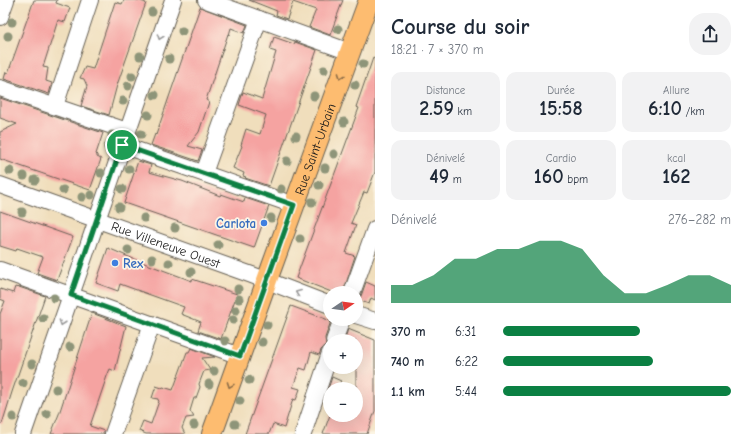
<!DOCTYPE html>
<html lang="fr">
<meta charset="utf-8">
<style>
:root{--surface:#fff;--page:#f2f2f3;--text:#1f2937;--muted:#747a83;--accent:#0b8043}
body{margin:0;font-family:"Comic Neue",sans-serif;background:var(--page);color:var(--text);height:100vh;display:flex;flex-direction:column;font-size:15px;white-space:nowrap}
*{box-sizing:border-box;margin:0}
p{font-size:13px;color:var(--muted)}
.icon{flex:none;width:22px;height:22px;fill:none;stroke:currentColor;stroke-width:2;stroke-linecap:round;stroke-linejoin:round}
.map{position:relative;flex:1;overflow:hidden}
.panel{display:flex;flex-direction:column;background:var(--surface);width:372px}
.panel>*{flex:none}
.needle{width:26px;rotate:77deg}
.controls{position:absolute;left:323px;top:286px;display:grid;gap:8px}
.controls a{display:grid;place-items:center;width:40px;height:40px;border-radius:50%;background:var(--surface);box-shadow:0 4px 16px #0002;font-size:20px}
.pin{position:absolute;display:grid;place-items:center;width:34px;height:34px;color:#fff;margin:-17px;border:2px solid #fff;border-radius:50%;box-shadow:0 1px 4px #0007}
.round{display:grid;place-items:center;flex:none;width:42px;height:42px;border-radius:16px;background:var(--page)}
.headline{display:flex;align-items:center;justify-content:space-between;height:68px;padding:0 16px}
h1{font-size:22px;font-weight:800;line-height:30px}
.metrics{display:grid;grid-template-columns:repeat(3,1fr);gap:6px;height:68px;padding:4px 16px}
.metrics div{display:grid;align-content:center;border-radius:10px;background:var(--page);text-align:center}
.metrics b{font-size:20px;font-weight:800}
.metrics small{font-size:11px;font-weight:400}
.metrics p{font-size:11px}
.chart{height:112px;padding:8px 16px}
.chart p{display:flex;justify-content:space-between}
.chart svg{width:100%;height:72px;margin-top:4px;fill:var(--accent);opacity:.7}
ul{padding:0 16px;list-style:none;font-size:13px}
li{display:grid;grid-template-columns:64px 48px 1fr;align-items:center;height:30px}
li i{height:10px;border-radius:5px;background:var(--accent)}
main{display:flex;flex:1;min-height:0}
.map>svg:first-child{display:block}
.building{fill:#f5a3a1}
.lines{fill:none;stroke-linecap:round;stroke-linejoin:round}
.minor-casing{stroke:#666054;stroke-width:18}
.major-casing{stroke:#666054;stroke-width:22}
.minor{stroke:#fff;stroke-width:16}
.major{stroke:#fdbc70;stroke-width:20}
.tree{fill:#8e9579}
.oneway{stroke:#999}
.oneway2{stroke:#8c6c46}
.route-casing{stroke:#fff;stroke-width:8}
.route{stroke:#0b8043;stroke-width:5}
.shop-dot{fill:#3f7fe0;stroke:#fcf5e5;stroke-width:1.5}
.labels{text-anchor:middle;stroke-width:3.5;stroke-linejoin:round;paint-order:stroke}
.street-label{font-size:13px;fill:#1c1c1c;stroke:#fcf5e5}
.shop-label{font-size:13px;font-weight:bold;fill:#366cbe;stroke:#fcf5e5;text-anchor:end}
</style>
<main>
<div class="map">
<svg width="375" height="434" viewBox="0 0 375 434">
<rect width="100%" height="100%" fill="#fcf5e5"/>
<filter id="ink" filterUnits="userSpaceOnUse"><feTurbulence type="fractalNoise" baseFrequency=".025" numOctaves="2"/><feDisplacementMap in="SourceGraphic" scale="8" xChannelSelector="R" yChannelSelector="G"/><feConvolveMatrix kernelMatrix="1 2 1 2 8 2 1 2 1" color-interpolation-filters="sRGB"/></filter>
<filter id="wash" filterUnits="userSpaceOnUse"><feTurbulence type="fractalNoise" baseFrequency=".012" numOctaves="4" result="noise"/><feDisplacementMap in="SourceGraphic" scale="16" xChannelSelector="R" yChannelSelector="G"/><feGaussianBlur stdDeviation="0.9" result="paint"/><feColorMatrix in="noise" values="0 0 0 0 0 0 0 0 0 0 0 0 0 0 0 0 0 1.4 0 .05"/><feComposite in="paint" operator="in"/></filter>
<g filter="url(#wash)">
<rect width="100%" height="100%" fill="#f0debc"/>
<g id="blocks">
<path class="building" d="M34 0H57L56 3 70 8 65 22 58 20 43 67 48 68 46 81 52 83 49 94 4 79 6 72 8 73Z
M124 0H138L146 3 117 85 109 115 81 106 87 86 84 79 80 78 85 67 93 69 115 2 122 4Z
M249 0H343L330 35 309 27 316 10 293 2 287 19 276 15 277 11Z
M200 7 247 25 244 33 231 28 229 35 228 34 206 100 209 102 199 132 188 146 202 150 198 161 151 145 155 134 156 135Z
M274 37 294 44 295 42 317 50 269 186 245 178 246 177 243 176 244 173 233 168 242 146 241 145 246 129 260 134 266 115 239 105 243 92 262 99 276 52 270 50Z
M373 58 375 59V172L367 193 364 192 351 223 356 225 346 253 355 256 343 293H334L296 278 359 108 356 107Z
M0 98 103 133 96 154 97 155V157L101 159 90 190 0 159V132L17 124 0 118Z
M138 161 151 165 149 172 182 181 220 196 221 194 244 202 245 198 269 206 254 248 124 203Z
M0 211 73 237 57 280 37 273 43 257 17 248 16 251 0 246Z
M108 248 136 260 192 281V279L237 294 221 339 198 331 201 322 181 314 184 307 120 284 118 291 96 283Z
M366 282 375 286V300L371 298 369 304 358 300 361 296Z
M15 287 18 288 19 287 45 296 12 392 2 424H0V314L5 301 0 299V289L13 293Z
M291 306 331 321 325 338 326 345 321 350 319 355 311 352 306 370 300 368 293 387 300 389 296 400 293 399 284 428 273 424 269 434H245Z
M92 313 126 326 115 371 110 369 107 376 90 426 104 431V434H51L59 414Z
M348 329 375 340V411L367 434H323L330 415H356V341H344Z
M191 348 215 357 202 358 210 370 204 371 199 384 200 387 196 398H194L190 411 194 417 186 418 182 428 185 434H146L139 431 143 421 151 424 159 401 158 400V399L152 398 156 386 162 388 163 387 173 390 187 352H189Z
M332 377 341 381 338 389H328Z"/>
</g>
</g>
<g filter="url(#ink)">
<use href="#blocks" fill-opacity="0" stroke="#666054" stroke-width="1"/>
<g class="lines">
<defs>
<g id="minor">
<path d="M206 0 350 52"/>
<path d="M0 17 6 0"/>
<path d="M0 88 127 131"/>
<path d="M55 106 90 0"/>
<path d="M122 145 294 205"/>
<path d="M204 173 259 19"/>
<path id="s1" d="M0 185 252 275 330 305"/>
<path d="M0 270 240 356"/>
<path d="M352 293 375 229"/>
<path d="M356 315 375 321"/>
<path d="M334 341 342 319"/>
<path d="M23 434 173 0"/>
<path d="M113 434 152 324"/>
<path d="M303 434 330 353"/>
</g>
<g id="major">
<path id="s2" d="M212 434 271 269 369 0"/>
</g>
</defs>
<use href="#minor" class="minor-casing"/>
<use href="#major" class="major-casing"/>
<use href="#minor" class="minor"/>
<use href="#major" class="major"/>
</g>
<g class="tree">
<circle cx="152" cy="12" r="4.5"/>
<circle cx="12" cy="22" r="4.5"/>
<circle cx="338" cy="29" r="4.5"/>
<circle cx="182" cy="31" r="4.5"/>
<circle cx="8" cy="36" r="4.5"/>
<circle cx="140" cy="56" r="4.5"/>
<circle cx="169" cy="59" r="4.5"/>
<circle cx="363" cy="64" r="4.5"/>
<circle cx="324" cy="70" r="4.5"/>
<circle cx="132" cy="76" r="4.5"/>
<circle cx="355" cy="85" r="4.5"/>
<circle cx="128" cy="86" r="4.5"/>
<circle cx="155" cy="95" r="4.5"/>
<circle cx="314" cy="96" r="4.5"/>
<circle cx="123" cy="101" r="4.5"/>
<circle cx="148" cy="115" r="4.5"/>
<circle cx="344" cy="122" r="4.5"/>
<circle cx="141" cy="134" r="4.5"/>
<circle cx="112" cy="135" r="4.5"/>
<circle cx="296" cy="136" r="4.5"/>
<circle cx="108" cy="147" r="4.5"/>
<circle cx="334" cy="154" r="4.5"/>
<circle cx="287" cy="161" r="4.5"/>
<circle cx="325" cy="168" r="4.5"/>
<circle cx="129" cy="169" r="4.5"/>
<circle cx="10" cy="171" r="4.5"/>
<circle cx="101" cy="173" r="4.5"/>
<circle cx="24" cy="176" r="4.5"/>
<circle cx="35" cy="180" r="4.5"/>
<circle cx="319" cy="185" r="4.5"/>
<circle cx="122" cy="189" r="4.5"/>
<circle cx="281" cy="189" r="4.5"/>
<circle cx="63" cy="190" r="4.5"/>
<circle cx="91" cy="195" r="4.5"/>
<circle cx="82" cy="197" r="4.5"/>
<circle cx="312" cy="202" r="4.5"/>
<circle cx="119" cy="207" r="4.5"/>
<circle cx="22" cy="212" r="4.5"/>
<circle cx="144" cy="218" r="4.5"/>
<circle cx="271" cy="218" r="4.5"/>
<circle cx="175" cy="228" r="4.5"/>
<circle cx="300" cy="239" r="4.5"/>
<circle cx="218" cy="245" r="4.5"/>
<circle cx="128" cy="250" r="4.5"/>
<circle cx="152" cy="259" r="4.5"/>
<circle cx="169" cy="263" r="4.5"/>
<circle cx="191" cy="272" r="4.5"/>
<circle cx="238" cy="289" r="4.5"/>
<circle cx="54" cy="298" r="4.5"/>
<circle cx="239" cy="299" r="4.5"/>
<circle cx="236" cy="310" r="4.5"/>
<circle cx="43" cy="318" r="4.5"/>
<circle cx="233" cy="320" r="4.5"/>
<circle cx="267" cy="325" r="4.5"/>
<circle cx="225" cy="341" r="4.5"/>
<circle cx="262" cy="342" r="4.5"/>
<circle cx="70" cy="347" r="4.5"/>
<circle cx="32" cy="364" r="4.5"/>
<circle cx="214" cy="371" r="4.5"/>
<circle cx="249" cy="380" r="4.5"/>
<circle cx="23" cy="383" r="4.5"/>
<circle cx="209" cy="384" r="4.5"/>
<circle cx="56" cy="389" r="4.5"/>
<circle cx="240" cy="401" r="4.5"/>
<circle cx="47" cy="414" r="4.5"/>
<circle cx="13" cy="417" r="4.5"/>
<circle cx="235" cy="424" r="4.5"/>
<circle cx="194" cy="425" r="4.5"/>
</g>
<defs><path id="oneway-chevron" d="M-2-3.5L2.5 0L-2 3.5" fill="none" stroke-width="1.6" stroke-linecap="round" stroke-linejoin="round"/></defs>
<g class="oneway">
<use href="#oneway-chevron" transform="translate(160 37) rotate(109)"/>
<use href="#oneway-chevron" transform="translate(298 293) rotate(-159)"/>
<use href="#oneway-chevron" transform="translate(62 323) rotate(109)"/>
</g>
<g class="oneway2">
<use href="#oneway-chevron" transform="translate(341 76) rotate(110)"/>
<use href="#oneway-chevron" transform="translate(230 385) rotate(110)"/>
</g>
</g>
<g class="lines" filter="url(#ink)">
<defs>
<path id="route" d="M122 145 294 205 240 356 71 295Z"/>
</defs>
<use href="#route" class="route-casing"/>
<use href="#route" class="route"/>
</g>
<g class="shop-dot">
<circle cx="264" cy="223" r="4"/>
<circle cx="115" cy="263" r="4"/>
</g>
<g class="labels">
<g class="street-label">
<text dy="5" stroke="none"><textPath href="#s2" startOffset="303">Rue Saint-Urbain</textPath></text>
<text dy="5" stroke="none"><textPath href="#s1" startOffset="176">Rue Villeneuve Ouest</textPath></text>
</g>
<g class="shop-label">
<text x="256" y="228">Carlota</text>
<text x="123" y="268" text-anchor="start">Rex</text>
</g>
</g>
</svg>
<div class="controls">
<a><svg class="needle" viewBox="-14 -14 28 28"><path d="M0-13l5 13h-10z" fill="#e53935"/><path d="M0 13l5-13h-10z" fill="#747a83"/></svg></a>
<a>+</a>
<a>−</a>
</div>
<div class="pin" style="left:122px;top:145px;background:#1e9e55"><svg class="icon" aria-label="arrive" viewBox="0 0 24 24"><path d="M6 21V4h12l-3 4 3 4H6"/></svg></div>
</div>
<section class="panel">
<div class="headline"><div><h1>Course du soir</h1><p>18:21 · 7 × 370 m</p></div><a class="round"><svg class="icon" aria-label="share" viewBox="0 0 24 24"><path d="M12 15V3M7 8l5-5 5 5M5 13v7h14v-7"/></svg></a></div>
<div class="metrics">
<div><p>Distance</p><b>2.59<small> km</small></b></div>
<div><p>Durée</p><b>15:58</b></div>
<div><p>Allure</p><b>6:10<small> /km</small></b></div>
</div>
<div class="metrics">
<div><p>Dénivelé</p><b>49<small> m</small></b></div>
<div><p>Cardio</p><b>160<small> bpm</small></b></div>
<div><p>kcal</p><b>162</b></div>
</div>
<div class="chart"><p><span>Dénivelé</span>276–282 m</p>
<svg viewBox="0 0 160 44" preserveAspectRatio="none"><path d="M0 44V33L10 33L20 27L30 17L40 17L50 11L60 11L70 6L80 6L90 11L100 27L110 38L120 38L130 33L140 27L150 27L160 33V44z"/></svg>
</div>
<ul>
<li><b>370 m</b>6:31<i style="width:60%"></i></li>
<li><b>740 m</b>6:22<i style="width:66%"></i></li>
<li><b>1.1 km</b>5:44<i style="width:100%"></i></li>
</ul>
</section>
</main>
